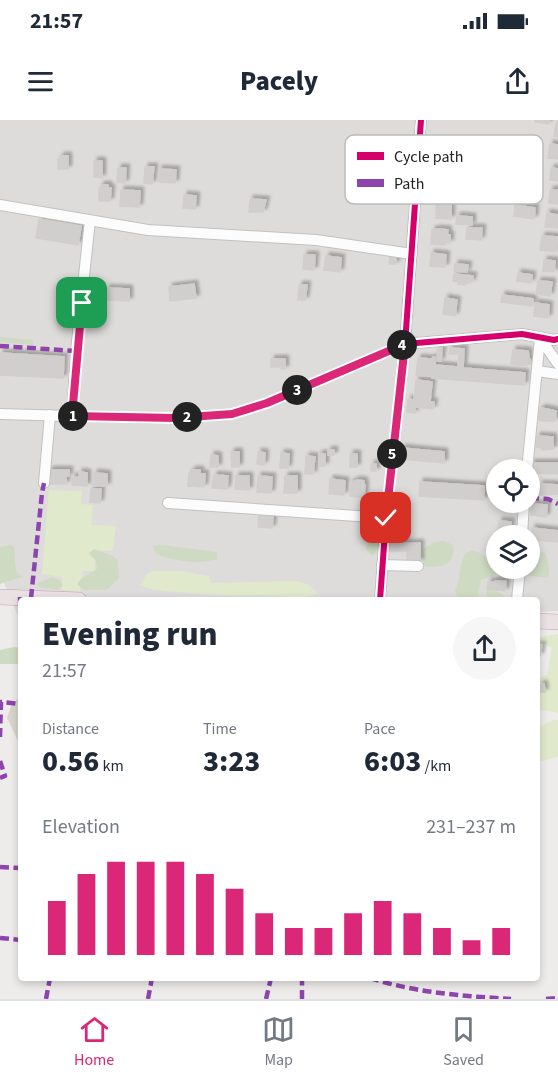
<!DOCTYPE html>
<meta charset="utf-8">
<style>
:root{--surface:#fff;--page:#f6f6f7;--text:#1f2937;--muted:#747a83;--line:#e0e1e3;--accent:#db2777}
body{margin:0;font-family:"Source Sans 3",sans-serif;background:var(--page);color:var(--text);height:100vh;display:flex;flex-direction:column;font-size:22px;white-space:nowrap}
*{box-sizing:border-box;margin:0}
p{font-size:20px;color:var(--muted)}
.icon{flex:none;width:33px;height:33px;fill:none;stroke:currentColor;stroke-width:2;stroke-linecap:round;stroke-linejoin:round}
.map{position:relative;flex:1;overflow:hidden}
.side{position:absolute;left:18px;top:477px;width:522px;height:384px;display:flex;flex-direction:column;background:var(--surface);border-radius:6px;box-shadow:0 3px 9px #0003}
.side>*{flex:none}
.fabs{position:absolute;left:486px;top:339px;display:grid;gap:12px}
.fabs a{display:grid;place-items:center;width:54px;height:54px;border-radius:50%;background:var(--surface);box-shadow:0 3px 9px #0003;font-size:30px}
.pin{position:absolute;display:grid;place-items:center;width:51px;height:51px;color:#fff;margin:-26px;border-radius:12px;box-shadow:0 3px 9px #0006}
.km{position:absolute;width:30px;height:30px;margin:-15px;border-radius:50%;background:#222;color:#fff;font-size:16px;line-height:30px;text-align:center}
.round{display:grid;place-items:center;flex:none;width:63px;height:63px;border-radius:32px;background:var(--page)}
.head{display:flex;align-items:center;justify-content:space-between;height:102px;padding:0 24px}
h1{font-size:33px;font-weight:800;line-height:45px}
.figures{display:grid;grid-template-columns:repeat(3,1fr);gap:9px;height:102px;padding:6px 24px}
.figures div{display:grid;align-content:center}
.figures b{font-size:30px;font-weight:800}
.figures small{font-size:16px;font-weight:400}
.figures p{font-size:16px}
.chart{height:168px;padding:12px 24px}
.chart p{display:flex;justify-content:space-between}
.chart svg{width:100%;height:108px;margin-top:6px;stroke:var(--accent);stroke-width:6}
.status{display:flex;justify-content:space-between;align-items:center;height:42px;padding:0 30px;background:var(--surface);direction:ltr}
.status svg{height:16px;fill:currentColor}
header{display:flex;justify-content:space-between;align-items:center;height:78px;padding:0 24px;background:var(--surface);font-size:27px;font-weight:800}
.dock{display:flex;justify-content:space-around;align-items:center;height:84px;border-top:2px solid var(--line);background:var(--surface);font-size:16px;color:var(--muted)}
.dock a{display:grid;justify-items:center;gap:3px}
.dock .on{color:var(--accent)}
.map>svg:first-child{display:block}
.residential{fill:#dedcdb;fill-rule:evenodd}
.construction{fill:#d7d5cc}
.grass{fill:#e0e9cc}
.forest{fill:#cedac1}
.building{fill:#d1cfcd;stroke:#d1cecb;stroke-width:1.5;filter:url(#shadow)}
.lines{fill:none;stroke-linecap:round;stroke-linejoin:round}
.minor-casing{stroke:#c2c1c0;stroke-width:12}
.highway-casing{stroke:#c1a3b0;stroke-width:16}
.minor{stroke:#fcfcfc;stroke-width:10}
.highway{stroke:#eae1e3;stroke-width:15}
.quiet{stroke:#8e44ad;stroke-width:4.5;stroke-dasharray:9 4.5;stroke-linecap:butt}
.cycleway-casing{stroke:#fff;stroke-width:10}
.cycleway{stroke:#d6006c;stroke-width:6}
.route-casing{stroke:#fff;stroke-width:12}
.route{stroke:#db2777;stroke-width:8}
.key{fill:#fff;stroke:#bcbcbc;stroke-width:1.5}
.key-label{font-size:16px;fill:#212121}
</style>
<div class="status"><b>21:57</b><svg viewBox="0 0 49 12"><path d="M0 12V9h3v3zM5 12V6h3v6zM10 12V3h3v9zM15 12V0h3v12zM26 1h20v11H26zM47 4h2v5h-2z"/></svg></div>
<header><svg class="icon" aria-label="menu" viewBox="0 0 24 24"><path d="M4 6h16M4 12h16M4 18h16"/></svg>Pacely<svg class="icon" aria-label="share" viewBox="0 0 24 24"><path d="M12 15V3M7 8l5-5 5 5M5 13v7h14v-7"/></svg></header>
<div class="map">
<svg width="558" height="879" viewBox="0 0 558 879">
<defs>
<filter id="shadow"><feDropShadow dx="3.5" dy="-3.5" stdDeviation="1.5" flood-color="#0004"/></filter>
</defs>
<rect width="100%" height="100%" fill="#eeecea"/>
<path class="residential" d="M0 0H558V491L537 492V480H21V502L0 454ZM496 350H530V382H496ZM496 416H530V448H496Z"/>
<path class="construction" d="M21 575V627L7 598 11 586Z"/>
<path class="grass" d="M49 370 82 371 81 384 93 385 91 405 116 406 113 431 96 430 95 451H83L80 471 62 470V457L42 454Z
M154 451H181L209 456 211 463 296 461 309 465 318 473 307 478H293L274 476 211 475 154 470 140 465 147 454Z
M558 514V593L537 589V558L547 555 552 528 538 521 537 517Z
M554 600H558V637L537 642 538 607Z"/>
<path class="forest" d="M0 217 33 220V225L0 222Z
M376 401 383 403V415L375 434 371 435 366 429C367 421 372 414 369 406Z
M444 421 453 425C457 445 439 449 423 446L422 429 435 422Z
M11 425 14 427 16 451 22 457 0 464V427Z
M162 425 217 432V439C198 445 174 441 156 434L153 426Z
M94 429 113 436 118 441 119 458 107 470H84L77 464 81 459 97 449 96 441 89 433Z
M471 430C481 431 486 440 496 440V448L517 449 515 458 510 457 505 452C497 453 489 458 481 460L478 472 480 480H458L455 470C463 457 456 438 471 430Z
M537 431 545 433C549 443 550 448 548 458L522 455 519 449 530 448V433Z
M52 457 59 460 63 465 58 470 39 467 38 463Z
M486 466 502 474 508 480H487Z
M14 527 21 528V544H0V530Z"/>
<path class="building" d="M535 0H549L548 4 535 2Z
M556 4H558V17L554 16Z
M550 24 558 25V39L548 38Z
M61 36H68V49H58V39H60Z
M94 41H102V58L94 57Z
M145 47H154L152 64 144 63Z
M118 48H126L125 63 117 62Z
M551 48 558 49V61L550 60Z
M159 49 176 50 175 63 159 62Z
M101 65H108V68H111L110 81H99V68H101Z
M121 70 140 71 139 87 120 86Z
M550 70H558V84L549 83Z
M184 75 196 76 195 89 183 88Z
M250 79 266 80 263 92H249Z
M436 83 451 84V99L436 98Z
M515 85 535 88 534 99 514 96Z
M547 93 558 95V108L545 107Z
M457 96 472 97V105L456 104Z
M39 99 81 106 78 125 36 118Z
M467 108H482L481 120 466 119Z
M439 109 448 110 447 114 450 115V123L446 122 445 125 431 124 432 110Z
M542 116 558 117 556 132 540 130Z
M431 133 446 135 445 147 430 146Z
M304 135H315L314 150 303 149Z
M326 136 341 138 340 152 324 150Z
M390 136H396V144H389Z
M544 140 555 141 554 152 543 151Z
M455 144 468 145 467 152 454 151Z
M518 153 532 155 531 163 517 161Z
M454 154 473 156 472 162H465V165L458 164 459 162 453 161Z
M538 161 552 162 550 176 536 174Z
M194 164 196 178 170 181 169 167Z
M299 165H307L305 180H298Z
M107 168 129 169V181L106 180Z
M502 175 533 179 532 186 501 182Z
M445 178 457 180 455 196 443 194Z
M535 183 549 185 548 198 534 196Z
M438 228H442L441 241H437Z
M450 228 464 229 463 248 525 253 524 265 432 258 433 256 416 255 418 238 432 239 433 237H435V245L458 247 459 234H449Z
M513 230 528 231 530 242H527V246L511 244Z
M0 233 64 237 63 258 0 255Z
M271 239H285V249H281V247H271Z
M416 260 432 262 430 282H434L433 289 415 287V293L407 292 408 279 414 280Z
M542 288 556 291 555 301H542L539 300V290H542Z
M537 316 553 317V329L542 330V328L536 327Z
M402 328 444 332V343L401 339Z
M328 330H334V335H328Z
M231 332H239V347H232Z
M258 332 265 333 264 345 257 344Z
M281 333 289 334 288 348H280Z
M319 334H325V346H319Z
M350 334H357V347H350Z
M211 335 218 336V347H210Z
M306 336 315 337 313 354H305Z
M531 343H558V354L531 353Z
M371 344H376V351H371Z
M51 350H69V356H66V364H48V352Z
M192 350H200V354H205L204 367 188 366 189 353H192Z
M79 352 87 353V366L72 365V357H79Z
M94 353 107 354V366H94Z
M214 355 228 356 227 369 212 368Z
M236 356H249V370L235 369Z
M258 356 272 357 271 373 257 372Z
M285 356H297V373H284Z
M330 359 345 361 344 375 329 374Z
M357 360 364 361V365H365L364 378 350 376V363Z
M420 362 484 366V380L419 376Z
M540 364 558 365V374L540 375Z
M91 369H101L100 383 90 382Z
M532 384 547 385 546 397 531 395Z
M259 395 273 397 272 408 258 407Z
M499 401 511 402 510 416 498 415Z
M532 408 558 411V422L535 420V418H531Z
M493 420H496V432H489L490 421Z
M420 423V442H407V431H388V424Z
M495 461H506L505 471 488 469V462H494Z
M537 525H542L540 536H537Z
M544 564 545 572H540L539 565Z"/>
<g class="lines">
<defs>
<path id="minor" d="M0 85 148 110 316 120 412 134
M540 218 558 244
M537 251 558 254
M0 294 72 296 76 231 90 100
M72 296 175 298 232 294 267 283 405 224 522 214 554 220 558 219
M527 350 540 218
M44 363 50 295
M168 383 386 398
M522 416 524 382
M382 445 418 446
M380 480 386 398 405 224 421 0
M517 480 520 448"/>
<path id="highway" d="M0 477 79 480
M537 501 558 502"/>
</defs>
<use href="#minor" class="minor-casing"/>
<use href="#highway" class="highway-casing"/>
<use href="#minor" class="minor"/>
<use href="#highway" class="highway"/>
<path class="quiet" d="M0 226 76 231
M530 378 548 379 558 384
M20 477 21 556
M31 478 42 373 44 363
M0 617 1 582 21 584
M0 641 5 656 0 658
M0 747 21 748
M0 818 21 820
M370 858C417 873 463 876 511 879
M46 879 50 858
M148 879 152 858
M266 879 271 858
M302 879V858
M546 879 558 878"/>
<defs>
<path id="cycleway" d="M72 296 175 298 232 294 267 283 405 224 522 214 554 220 558 219
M380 480 386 398 405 224 421 0"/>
</defs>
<use href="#cycleway" class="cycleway-casing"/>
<use href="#cycleway" class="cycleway"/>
</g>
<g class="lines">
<defs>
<path id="route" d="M82 183 72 296 175 298 232 294 267 283 405 224 386 398"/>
</defs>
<use href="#route" class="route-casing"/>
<use href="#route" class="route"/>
</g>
<rect x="345" y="15" width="198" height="69" rx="9" class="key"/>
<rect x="357" y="32" width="27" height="8" fill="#d6006c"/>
<rect x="357" y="59" width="27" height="8" fill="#8e44ad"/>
<g class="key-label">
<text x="394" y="42">Cycle path</text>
<text x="394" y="69">Path</text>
</g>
</svg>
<div class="fabs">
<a><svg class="icon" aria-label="locate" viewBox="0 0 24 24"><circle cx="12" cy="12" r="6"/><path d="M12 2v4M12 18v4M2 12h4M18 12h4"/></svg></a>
<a><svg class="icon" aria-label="layers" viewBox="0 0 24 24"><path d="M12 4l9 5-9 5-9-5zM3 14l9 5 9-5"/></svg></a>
</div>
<div class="pin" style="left:82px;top:183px;background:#1e9e55"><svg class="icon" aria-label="arrive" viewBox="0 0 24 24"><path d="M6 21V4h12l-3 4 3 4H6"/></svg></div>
<div class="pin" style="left:386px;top:398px;background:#d93025"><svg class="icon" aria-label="check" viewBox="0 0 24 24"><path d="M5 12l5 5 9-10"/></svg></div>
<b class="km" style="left:73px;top:296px">1</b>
<b class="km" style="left:187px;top:297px">2</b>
<b class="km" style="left:297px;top:270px">3</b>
<b class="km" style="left:402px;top:225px">4</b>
<b class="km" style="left:392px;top:334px">5</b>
<section class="side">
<div class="head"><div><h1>Evening run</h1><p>21:57</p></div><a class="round"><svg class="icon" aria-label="share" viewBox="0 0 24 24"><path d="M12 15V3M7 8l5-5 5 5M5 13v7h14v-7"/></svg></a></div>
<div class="figures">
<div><p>Distance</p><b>0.56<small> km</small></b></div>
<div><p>Time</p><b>3:23</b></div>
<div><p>Pace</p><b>6:03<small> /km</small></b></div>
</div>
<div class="chart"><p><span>Elevation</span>231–237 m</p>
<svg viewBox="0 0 160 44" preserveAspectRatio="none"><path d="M5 44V22M15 44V11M25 44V6M35 44V6M45 44V6M55 44V11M65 44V17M75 44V27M85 44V33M95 44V33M105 44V27M115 44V22M125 44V27M135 44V33M145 44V38M155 44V33"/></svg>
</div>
</section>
</div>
<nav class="dock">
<a class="on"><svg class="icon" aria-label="home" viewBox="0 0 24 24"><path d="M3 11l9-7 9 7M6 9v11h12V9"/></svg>Home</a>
<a><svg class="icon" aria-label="map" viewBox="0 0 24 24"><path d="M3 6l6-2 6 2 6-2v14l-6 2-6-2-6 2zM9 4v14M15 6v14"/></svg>Map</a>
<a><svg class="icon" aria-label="saved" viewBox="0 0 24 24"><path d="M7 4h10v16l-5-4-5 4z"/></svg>Saved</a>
</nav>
